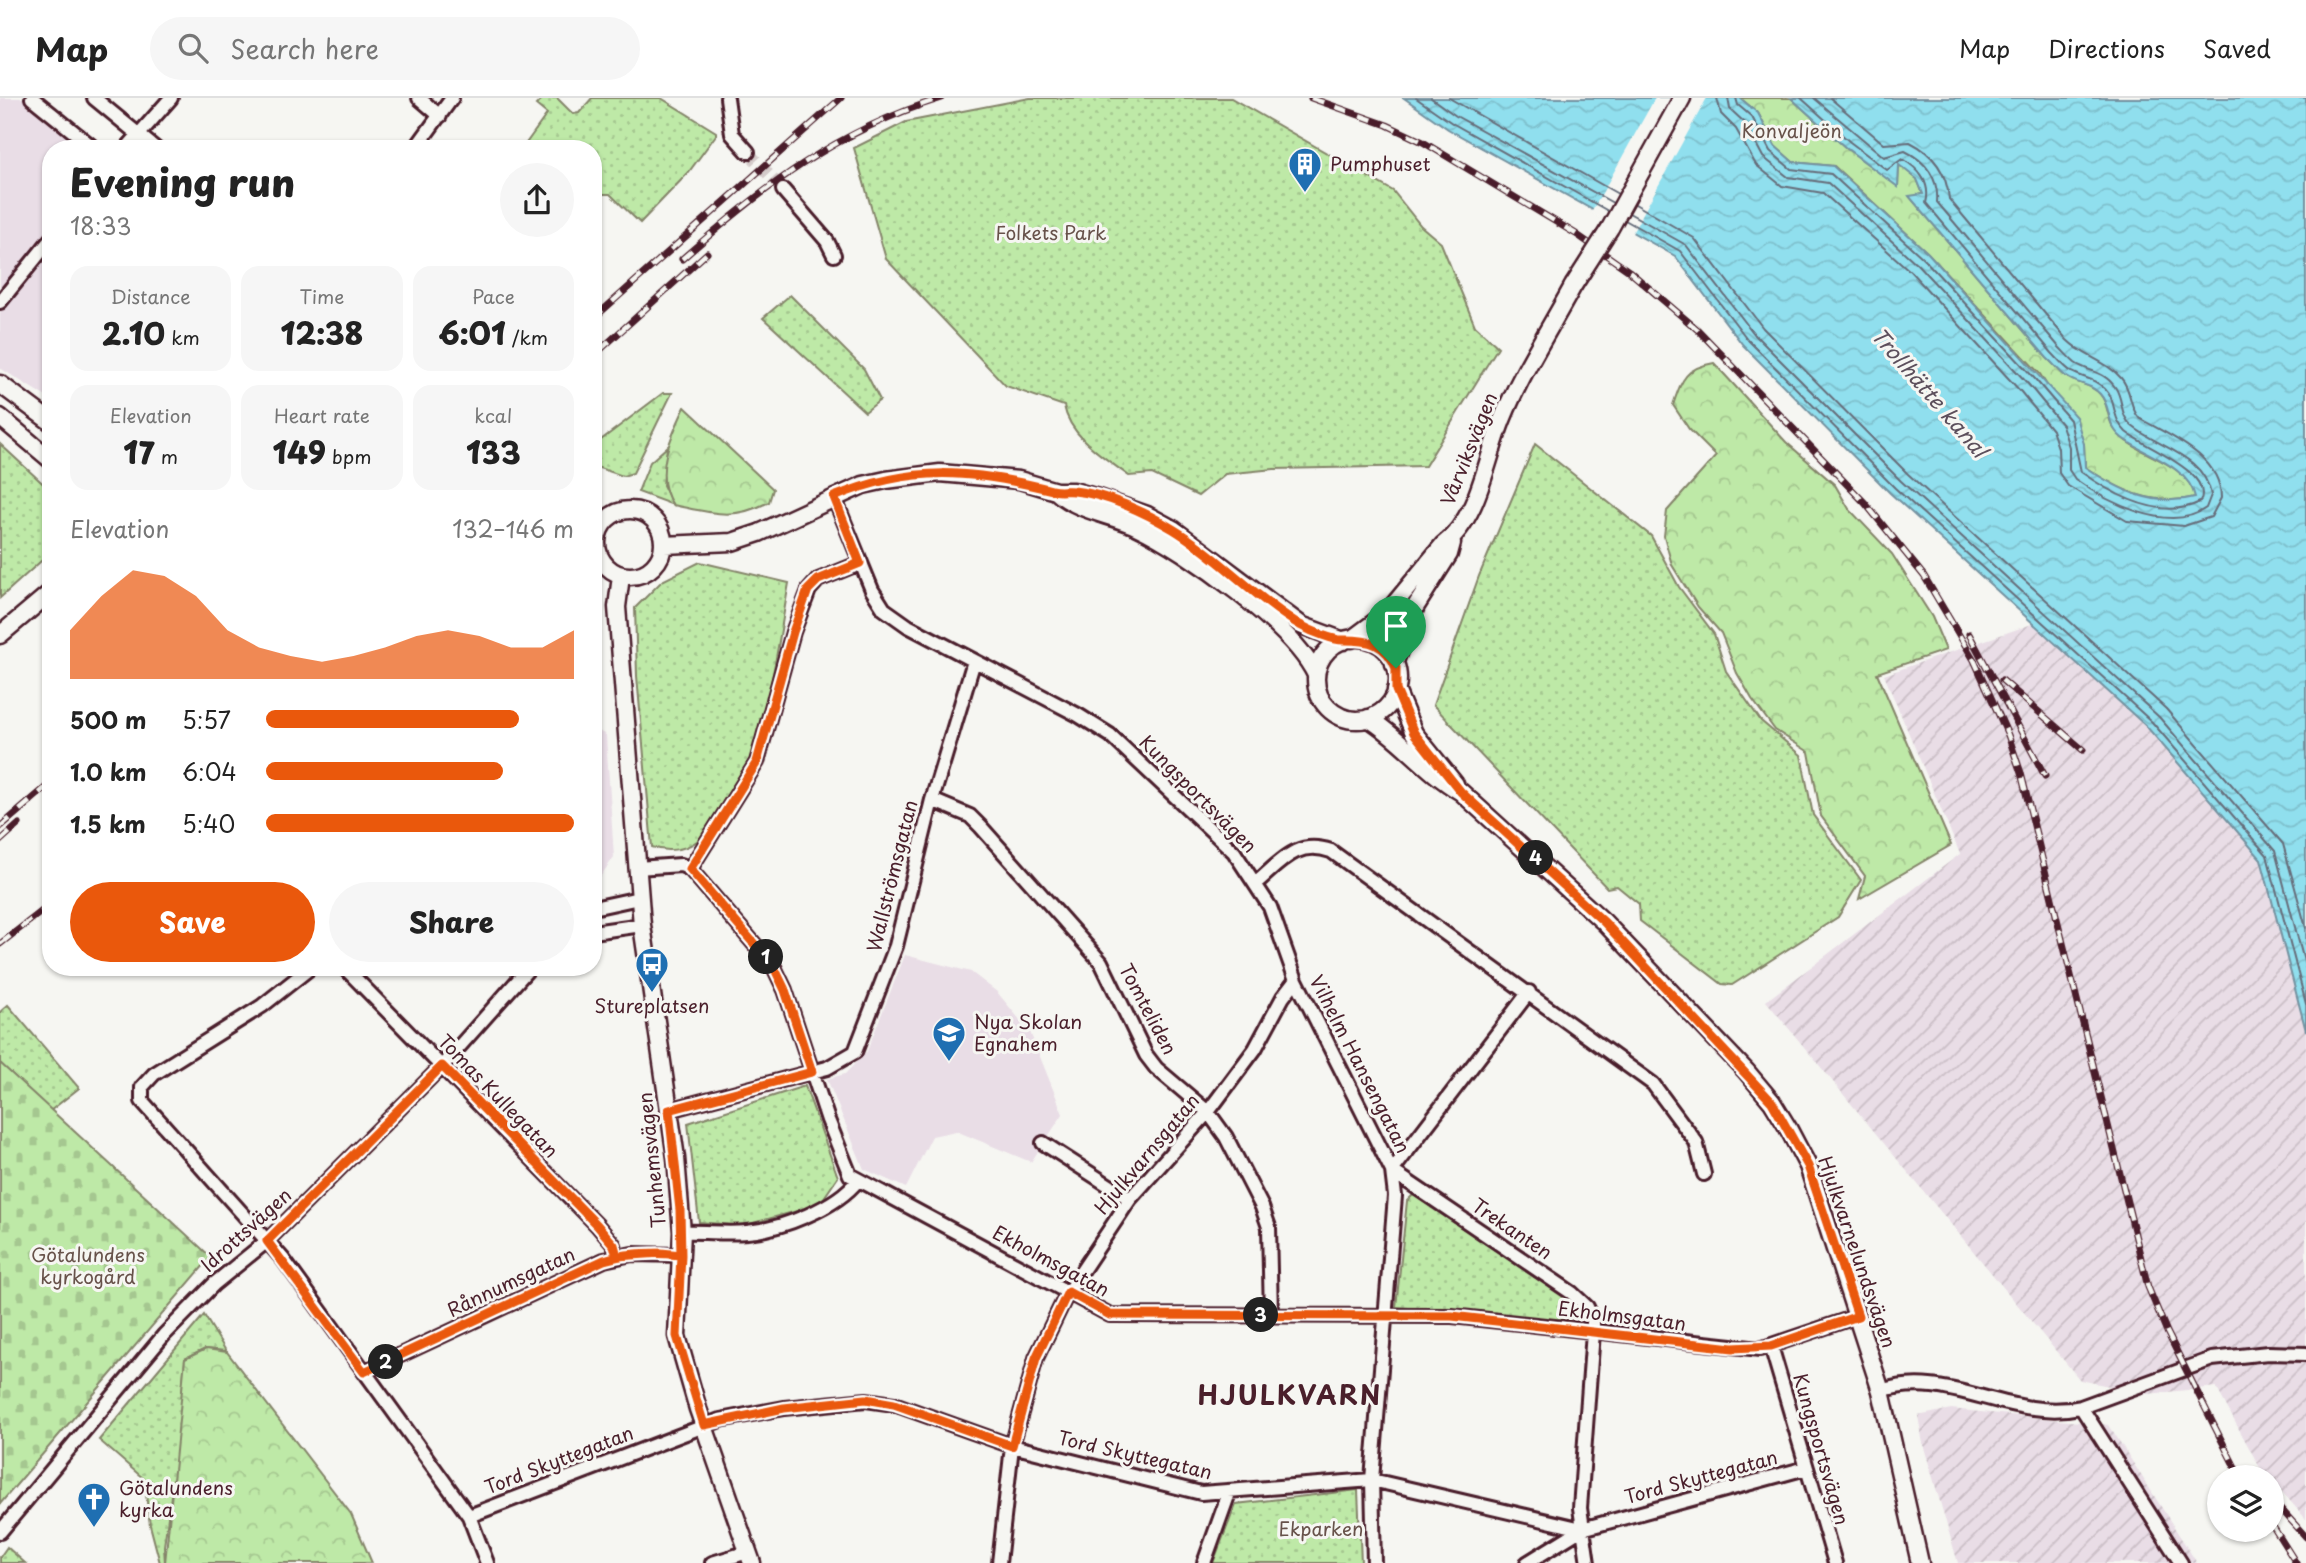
<!DOCTYPE html>
<meta charset="utf-8">
<style>
:root{--surface:#fff;--page:#f6f6f6;--text:#222;--muted:#767676;--line:#e0e0e0;--accent:#ea580c}
body{margin:0;font-family:"Playpen Sans",sans-serif;background:var(--page);color:var(--text);height:100vh;display:flex;flex-direction:column;font-size:26px;white-space:nowrap}
*{box-sizing:border-box;margin:0}
p{font-size:23px;color:var(--muted)}
.icon{flex:none;width:38px;height:38px;fill:none;stroke:currentColor;stroke-width:2;stroke-linecap:round;stroke-linejoin:round}
.map{position:relative;flex:1;overflow:hidden}
.panel{position:absolute;left:42px;top:42px;width:560px;height:836px;display:flex;flex-direction:column;background:var(--surface);border-radius:28px;box-shadow:0 2px 5px #0004}
.panel>*{flex:none}
.fabs{position:absolute;left:2207px;top:1367px;display:grid;gap:14px}
.fabs a{display:grid;place-items:center;width:77px;height:77px;border-radius:50%;background:var(--surface);box-shadow:0 2px 5px #0004;font-size:35px}
.pin{position:absolute;display:grid;place-items:center;width:60px;height:60px;color:#fff;margin:-72px -30px;border-radius:50% 50% 50% 0;rotate:-45deg;box-shadow:0 0 7px #0007}
.pin .icon{rotate:45deg}
.km{position:absolute;width:35px;height:35px;margin:-18px;border-radius:50%;background:#222;color:#fff;font-size:19px;line-height:35px;text-align:center}
.round{display:grid;place-items:center;flex:none;width:74px;height:74px;border-radius:37px;background:var(--page)}
.overview{display:flex;align-items:center;justify-content:space-between;height:119px;padding:0 28px}
h1{font-size:38px;font-weight:800;line-height:52px}
.metrics{display:grid;grid-template-columns:repeat(3,1fr);gap:10px;height:119px;padding:7px 28px}
.metrics div{display:grid;align-content:center;border-radius:18px;background:var(--page);text-align:center}
.metrics b{font-size:30px;font-weight:800}
.metrics small{font-size:19px;font-weight:400}
.metrics p{font-size:19px}
.chart{height:196px;padding:14px 28px}
.chart p{display:flex;justify-content:space-between}
.chart svg{width:100%;height:126px;margin-top:7px;fill:var(--accent);opacity:.7}
.cta{display:flex;gap:14px;margin-top:auto;padding:14px 28px}
.cta a{flex:1;height:80px;border-radius:42px;background:var(--accent);color:#fff;font-size:28px;font-weight:800;line-height:80px;text-align:center}
.cta a+a{background:var(--page);color:var(--text)}
ul{padding:0 28px;list-style:none;font-size:23px}
li{display:grid;grid-template-columns:112px 84px 1fr;align-items:center;height:52px}
li i{height:18px;border-radius:9px;background:var(--accent)}
header{display:flex;align-items:center;gap:42px;box-sizing:border-box;height:98px;padding:0 35px;background:var(--surface);border-bottom:2px solid var(--line)}
header strong{font-size:33px}
nav{display:flex;gap:38px;margin-inline-start:auto;font-size:24px}
.search{width:490px;height:63px;background:var(--page);display:flex;align-items:center;gap:18px;box-sizing:border-box;padding:0 24px;border-radius:38px;color:var(--muted);font-size:26px}
.map>svg:first-child{display:block}
.built{fill:#e9dde6}
.industrial{fill:url(#industrial-furrows)}
.grass{fill:url(#grass-dots);stroke:#848469;stroke-width:2}
.forest{fill:url(#forest-crowns);stroke:#848469;stroke-width:2}
.cemetery{fill:url(#cemetery-stones);stroke:#848469;stroke-width:2}
.water{fill:url(#water-waves);stroke:#7492a0;stroke-width:2}
.pier{fill:#f6f6f2}
.lines{fill:none;stroke-linecap:round;stroke-linejoin:round}
.shore{stroke:#666c79;stroke-width:2}
.minor-tunnel{stroke:#d4cbca;stroke-width:12;stroke-dasharray:12 6;stroke-linecap:butt}
.minor-casing{stroke:#4a1f2b;stroke-width:18}
.tertiary-casing{stroke:#4a1f2b;stroke-width:21}
.minor{stroke:#f6f6f2;stroke-width:12}
.tertiary{stroke:#f6f6f2;stroke-width:16}
.rail-casing{stroke:#4a1f2b;stroke-width:7}
.rail{stroke:#f6f6f2;stroke-width:4.5;stroke-dasharray:13;stroke-linecap:butt}
.tertiary-bridge-casing{stroke:#4a1f2b;stroke-width:21;stroke-linecap:butt}
.tertiary-bridge{stroke:#f6f6f2;stroke-width:16}
.route-casing{stroke:#fff;stroke-width:14}
.route{stroke:#ea580c;stroke-width:9}
.labels{text-anchor:middle;stroke-width:6;stroke-linejoin:round;paint-order:stroke}
.park-label{font-size:19px;fill:#67524a;stroke:#f6f6f2}
.poi-label{font-size:19px;fill:#4a1f2b;stroke:#f6f6f2;text-anchor:start}
.street-label{font-size:19px;fill:#4a1f2b;stroke:#f6f6f2}
.water-label{font-size:21px;font-style:italic;fill:#5c4f5c;stroke:#f6f6f2}
.district-label{font-size:26px;font-weight:bold;letter-spacing:2px;fill:#4a1f2b;stroke:#f6f6f2}
</style>
<header>
<strong>Map</strong>
<div class="search"><svg class="icon" aria-label="search" viewBox="0 0 24 24"><circle cx="10" cy="10" r="6"/><path d="M15 15l6 6"/></svg>Search here</div>
<nav><a>Map</a><a>Directions</a><a>Saved</a></nav>
</header>
<div class="map">
<svg width="2306" height="1465" viewBox="0 0 2306 1465">
<defs>
<pattern id="industrial-furrows" width="10" height="10" patternUnits="userSpaceOnUse" patternTransform="scale(1.75)"><rect width="10" height="10" fill="#e9dde6"/><path d="M-1 1l2-2M0 10L10 0M9 11l2-2" fill="none" stroke="#c9bdc5"/></pattern>
<pattern id="grass-dots" width="8" height="8" patternUnits="userSpaceOnUse" patternTransform="scale(1.75)"><rect width="8" height="8" fill="#bee9a7"/><path d="M2 2h.1M6 6h.1" fill="none" stroke="#a5c790" stroke-width="1.8" stroke-linecap="round"/></pattern>
<pattern id="forest-crowns" width="20" height="18" patternUnits="userSpaceOnUse" patternTransform="scale(1.75)"><rect width="20" height="18" fill="#bee9a7"/><path d="M2 6a3 3 0 1 1 6 0M12 15a3 3 0 1 1 6 0" fill="none" stroke="#a5c790"/></pattern>
<pattern id="cemetery-stones" width="16" height="16" patternUnits="userSpaceOnUse" patternTransform="scale(1.75)"><rect width="16" height="16" fill="#bee9a7"/><path d="M2 7V4a2 2 0 0 1 4 0v3zM10 15v-3a2 2 0 0 1 4 0v3z" fill="#a5c790"/></pattern>
<pattern id="water-waves" width="16" height="10" patternUnits="userSpaceOnUse" patternTransform="scale(1.75)"><rect width="16" height="10" fill="#90dfee"/><path d="M0 5q4-4 8 0t8 0" fill="none" stroke="#7ebfcc"/></pattern>
</defs>
<rect width="100%" height="100%" fill="#f6f6f2"/>
<filter id="ink" filterUnits="userSpaceOnUse"><feTurbulence type="fractalNoise" baseFrequency=".0143" numOctaves="2"/><feDisplacementMap in="SourceGraphic" scale="14" xChannelSelector="R" yChannelSelector="G"/><feConvolveMatrix kernelMatrix="1 2 1 2 8 2 1 2 1" color-interpolation-filters="sRGB"/></filter>
<g filter="url(#ink)">
<path class="built" d="M0 0H30L93 51H51V140L0 200Z
M51 152V302L0 270V214Z
M593 630 606 637 614 759 593 789Z
M905 857 971 874 997 894 1030 934 1063 1016 1031 1064 956 1033 932 1038 906 1090 864 1071 827 981 845 976 867 953Z"/>
<path class="industrial" d="M2035 525 2147 629 2261 761 2306 933V1421L2259 1368 2216 1289 2148 1296 2080 1282 1766 903 1960 756 1884 577Z
M1951 1311 2109 1327 2197 1465H1958L1923 1346 1918 1318Z"/>
<path class="grass" d="M543 0H557L573 16 579 15 592 0H661L716 34V37L688 75 640 125 610 96H602L593 104V51H522L547 16 536 7Z
M1030 0H1231L1393 93 1421 128 1441 145 1475 228 1498 249 1425 368 1274 371 1225 376 1198 398 1152 376 1129 378C1104 359 1070 339 1064 308L1006 288 886 161 854 50 906 24Z
M790 197 864 271 880 302 865 314 763 220Z
M663 295H672L633 375 623 378 593 368V348Z
M0 346 51 393V454L0 500Z
M1535 346 1651 438 1679 489 1714 536 1726 573 1761 623 1801 657 1813 717 1861 782 1838 819 1732 887 1722 886 1640 823 1639 806 1617 788 1607 790 1433 607 1479 478Z
M667 349 663 387 673 407 638 394 650 364Z
M700 464 789 485C779 540 771 605 751 657 743 680 716 728 697 743 684 753 666 754 652 749L637 578 635 510 662 483Z
M8 907 79 990 50 1013 0 965V914Z
M805 988 838 1079 819 1107 742 1128 699 1124 688 1025Z
M1413 1097 1563 1198 1577 1210V1218L1562 1222 1396 1209 1407 1103Z
M204 1217 226 1253 205 1251 185 1261 177 1355 164 1448 165 1465H160L150 1427 144 1381 99 1342Z
M1358 1392 1361 1465H1213L1236 1406Z
M7 1449 25 1465H0V1459Z"/>
<path class="forest" d="M1740 0H1791L1846 50 1898 88 1899 66 1917 81 1923 96 1910 99 2047 260C2054 266 2060 275 2067 279 2078 287 2090 285 2100 296 2111 308 2104 323 2121 339 2144 360 2186 364 2196 399 2153 409 2119 392 2085 369L2084 346 2040 276 1928 155 1834 68 1793 64 1775 48 1758 15Z
M1714 265 1786 344 1835 387 1849 411 1892 456 1932 519 1946 552 1877 575 1951 747 1859 801 1865 778 1821 718 1809 654 1775 632 1752 601 1737 575 1721 535 1698 509 1672 467 1664 438 1667 413 1716 358 1689 331 1673 307C1682 281 1685 270 1714 265Z
M685 309 773 391 769 404C732 423 712 415 673 407 652 378 671 338 685 309Z
M206 1251 227 1254 351 1416 372 1465H165L185 1261Z"/>
<path class="cemetery" d="M0 965 211 1159 0 1406Z"/>
<path class="water" d="M1404 0H1740L1758 15 1775 48 1793 64 1833 68 1928 155 2076 319 2084 346 2085 369C2119 392 2153 410 2195 399 2188 368 2148 358 2125 342 2104 328 2113 310 2100 296 2090 285 2078 287 2067 279 2060 275 2054 266 2047 260L1909 98 1923 96 1917 81 1899 67 1898 89 1846 50 1791 0H2306V933L2261 761 2147 629 1890 395 1743 247 1675 158 1448 31Z"/>
<path class="pier" d="M1655 0H1707L1631 137 1591 115Z"/>
<g class="lines">
<path class="shore" d="M1416 0 1452 25 1608 113
M1431 0 1456 18 1613 105
M1449 0 1618 96
M1717 0 1721 16 1736 31 1756 67 1782 88 1823 95 1910 173 2021 294 2052 332 2058 350 2059 375 2068 388 2127 423 2184 428 2211 419 2221 400C2221 358 2170 338 2139 320 2129 309 2132 292 2121 280 2105 262 2084 259 2067 242L1949 101C1947 75 1934 56 1910 44L1884 46 1830 0
M1728 0 1730 11 1745 25 1763 59 1788 79 1828 85 1917 166 2029 287 2062 327 2069 349V372L2075 381C2105 403 2169 437 2206 410L2211 397C2204 357 2159 350 2132 328 2119 317 2124 302 2115 289 2103 272 2088 274 2075 265 2069 260 2064 254 2059 249L1937 104C1939 81 1926 63 1905 53L1884 59 1814 0
M1736 0 1738 7 1752 19 1770 53 1791 71 1831 76 1923 160 2035 281 2070 322 2081 374C2112 396 2160 424 2200 404 2215 374 2142 348 2126 334 2111 320 2117 303 2105 291 2094 280 2085 281 2072 274 2065 270 2058 261 2052 255L1926 105C1931 86 1920 71 1902 61L1887 72 1850 44 1801 0
M1635 106 1694 140 1763 230 1908 376 2166 611 2283 746 2306 830
M1629 115 1686 147 1755 237 1901 383 2159 619 2275 753 2306 871
M1625 122 1680 153 1748 242 1895 390 2152 624 2267 757 2306 906"/>
<path class="minor-tunnel" d="M748 54 783 92"/>
<defs>
<path id="minor" d="M32 0 95 51
M94 0 156 51
M419 0 440 18
M727 0 732 36 748 54
M126 51 171 0
M415 51 452 0
M783 92 827 143 834 157
M0 204 51 141
M834 399 872 492 884 511 908 528 1078 617 1110 637 1234 754 1270 809 1296 882 1392 1073 1395 1098 1372 1382 1374 1465
M932 702 970 718 981 729 1101 864 1146 957 1156 970 1208 1014 1226 1039 1262 1109 1269 1129 1271 1217
M637 770 681 767 690 771 774 869 785 892 828 1022 850 1077 1110 1217 1452 1218 1760 1251 1858 1218
M690 771 757 664 793 534 809 492 818 482 860 465
M1256 785C1281 764 1296 741 1331 753L1653 986 1696 1044 1704 1076
M593 810 639 800
M593 834 642 827
M310 870 262 908 154 976 142 989V1003L283 1161 469 1418 487 1465
M345 870 597 1127 614 1147 617 1158
M1529 894 1392 1073 1572 1195 1587 1209 1593 1222V1234L1580 1410 1588 1465
M669 1012 827 970 855 954 896 848 932 702 974 563
M1043 1045 1130 1101
M682 1134C703 1133 726 1136 747 1134 782 1131 836 1110 858 1082
M1771 1248 1835 1465
M364 1274 604 1162 632 1156 681 1157
M1881 1293C1947 1270 2010 1324 2081 1309L2212 1261 2268 1255 2306 1256
M2081 1309 2181 1465
M469 1418 720 1322 784 1310 866 1302 894 1306 1012 1348 1201 1395 1372 1382 1582 1431 1806 1370
M0 1434 164 1237 214 1186 267 1143 442 968 529 870
M712 1465 748 1454
M999 1465 1012 1348 1036 1260 1068 1194 1130 1101 1208 1014 1255 951 1283 899 1296 882
M1204 1465 1229 1395
M1527 1465 1582 1431"/>
<path id="tertiary" d="M1610 130 1682 0
M0 286 51 324
M0 319 51 362
M1056 393C1079 414 1111 416 1138 429 1187 452 1294 529 1316 577
M597 445a33 33 0 1 1 66 0a33 33 0 1 1-66 0Z
M664 447 732 444 759 435 863 387 886 382 940 375 1019 382 1056 393H1074L1095 399 1147 417 1173 431 1301 527 1344 543
M621 478 617 509 642 827 676 1060 682 1134 677 1238 698 1311 752 1465
M0 537 51 494
M1316 581a41 41 0 1 1 82 0a41 41 0 1 1-82 0Z
M1352 541 1387 515 1443 447C1479 420 1486 362 1502 322 1521 275 1549 232 1573 188
M1394 566 1416 508 1449 456 1452 445
M1396 592 1414 635 1455 686
M1368 620C1402 641 1425 673 1461 694L1604 824 1746 973 1772 1004 1788 1030 1808 1068 1881 1293 1920 1465"/>
</defs>
<use href="#minor" class="minor-casing"/>
<use href="#tertiary" class="tertiary-casing"/>
<use href="#minor" class="minor"/>
<use href="#tertiary" class="tertiary"/>
<defs>
<path id="rail" d="M1311 0 1387 27 1423 44 1576 136 1629 173 1698 232 1865 405 1924 478 1974 562 2008 637 2021 675 2148 1189 2167 1234 2240 1379
M682 161C764 89 835 33 942 0
M593 221 841 0
M600 252 707 155
M1969 536 2045 678
M2002 582 2083 652
M0 729 51 685
M0 743 19 726
M0 846 51 806
M2272 1401 2306 1439
M2272 1427 2296 1465"/>
</defs>
<use href="#rail" class="rail-casing"/>
<use href="#rail" class="rail"/>
<defs>
<path id="tertiary-bridge" d="M1573 188 1610 130"/>
</defs>
<use href="#tertiary-bridge" class="tertiary-bridge-casing"/>
<use href="#tertiary-bridge" class="tertiary-bridge"/>
</g>
</g>
<g class="lines" filter="url(#ink)">
<defs>
<path id="route" d="M1396 570C1386 545 1369 542 1345 542 1334 543 1311 533 1300 527 1255 500 1218 458 1173 431 1145 414 1106 396 1074 393 1066 392 1059 394 1052 392 972 372 913 366 834 399L860 465 818 482 808 492 793 534 757 664 690 771 774 869 785 892 812 974 669 1012 680 1112 681 1157 661 1155 617 1158 614 1147 597 1127 442 968 267 1143 364 1274 604 1162C629 1154 655 1154 681 1157L677 1238 704 1327 784 1310 866 1301 894 1306 1012 1348 1036 1260 1068 1194 1110 1217 1452 1218 1733 1250 1771 1248 1858 1218 1808 1068 1772 1004 1604 824 1461 694 1414 635 1396 592V570"/>
</defs>
<use href="#route" class="route-casing"/>
<use href="#route" class="route"/>
</g>
<defs>
<symbol id="building-pin" viewBox="-11 -11 22 30"><path d="M0 17L-7.5 6A9.5 9.5 0 1 1 7.5 6Z" fill="#1f6fb2" stroke="#f6f6f2"/><path d="M-4-6H4V6H1V3H-1V6H-4ZM-2.5-4.3h1.7v1.8h-1.7ZM.8-4.3h1.7v1.8H.8ZM-2.5-1h1.7V.8h-1.7ZM.8-1h1.7V.8H.8Z" fill="#fff"/></symbol>
<symbol id="bus-pin" viewBox="-11 -11 22 30"><path d="M0 17L-7.5 6A9.5 9.5 0 1 1 7.5 6Z" fill="#1f6fb2" stroke="#f6f6f2"/><path d="M-5-6H5V4H4V6H2V4H-2V6H-4V4H-5ZM-3.5-4V0h7V-4ZM-3.5 1.2v1.5H-2V1.2ZM2 1.2v1.5H3.5V1.2Z" fill="#fff"/></symbol>
<symbol id="school-pin" viewBox="-11 -11 22 30"><path d="M0 17L-7.5 6A9.5 9.5 0 1 1 7.5 6Z" fill="#1f6fb2" stroke="#f6f6f2"/><path d="M0-5L7-2L0 1L-7-2ZM-4 1L0 2.5L4 1V4Q0 6-4 4Z" fill="#fff"/></symbol>
<symbol id="church-pin" viewBox="-11 -11 22 30"><path d="M0 17L-7.5 6A9.5 9.5 0 1 1 7.5 6Z" fill="#1f6fb2" stroke="#f6f6f2"/><path d="M-1.2-6h2.4v3.5h3.3v2.4h-3.3V6h-2.4V-.1h-3.3v-2.4h3.3Z" fill="#fff"/></symbol>
</defs>
<g fill-rule="evenodd">
<use href="#building-pin" x="1286" y="47" width="38" height="52"/>
<use href="#bus-pin" x="633" y="847" width="38" height="52"/>
<use href="#school-pin" x="930" y="916" width="38" height="52"/>
<use href="#church-pin" x="75" y="1382" width="38" height="52"/>
</g>
<g class="labels">
<g class="park-label">
<text x="1792" y="40">Konvaljeön</text>
<text x="1051" y="142">Folkets Park</text>
<text x="88" y="1164">Götalundens<tspan x="88" dy="22">kyrkogård</tspan></text>
<text x="1321" y="1438">Ekparken</text>
</g>
<g class="poi-label">
<text x="1330" y="73">Pumphuset</text>
<text x="652" y="915" text-anchor="middle">Stureplatsen</text>
<text x="974" y="931">Nya Skolan<tspan x="974" dy="22">Egnahem</tspan></text>
<text x="119" y="1397">Götalundens<tspan x="119" dy="22">kyrka</tspan></text>
</g>
<g class="street-label">
<text transform="translate(1469 351) rotate(-68)" y="7">Vårviksvägen</text>
<text transform="translate(1198 696) rotate(45)" y="7">Kungsportsvägen</text>
<text transform="translate(892 778) rotate(-76)" y="7">Wallströmsgatan</text>
<text transform="translate(1148 911) rotate(62)" y="7">Tomteliden</text>
<text transform="translate(1360 966) rotate(63)" y="7">Vilhelm Hansengatan</text>
<text transform="translate(498 998) rotate(46)" y="7">Tomas Kullegatan</text>
<text transform="translate(1147 1056) rotate(-50)" y="7">Hjulkvarnsgatan</text>
<text transform="translate(652 1062) rotate(-96)" y="7">Tunhemsvägen</text>
<text transform="translate(1512 1131) rotate(34)" y="7">Trekanten</text>
<text transform="translate(246 1132) rotate(-42)" y="7">Idrottsvägen</text>
<text transform="translate(1857 1154) rotate(71)" y="7">Hjulkvarnelundsvägen</text>
<text transform="translate(1051 1163) rotate(28)" y="7">Ekholmsgatan</text>
<text transform="translate(511 1184) rotate(-25)" y="7">Rånnumsgatan</text>
<text transform="translate(1622 1218) rotate(7)" y="7">Ekholmsgatan</text>
<text transform="translate(1821 1351) rotate(74)" y="7">Kungsportsvägen</text>
<text transform="translate(1135 1357) rotate(13)" y="7">Tord Skyttegatan</text>
<text transform="translate(559 1362) rotate(-21)" y="7">Tord Skyttegatan</text>
<text transform="translate(1701 1379) rotate(-15)" y="7">Tord Skyttegatan</text>
</g>
<g class="water-label">
<text transform="translate(1929 295) rotate(49)" y="7">Trollhätte kanal</text>
</g>
<g class="district-label">
<text x="1290" y="1307">HJULKVARN</text>
</g>
</g>
</svg>
<div class="fabs">
<a><svg class="icon" aria-label="layers" viewBox="0 0 24 24"><path d="M12 4l9 5-9 5-9-5zM3 14l9 5 9-5"/></svg></a>
</div>
<div class="pin" style="left:1396px;top:570px;background:#1e9e55"><svg class="icon" aria-label="arrive" viewBox="0 0 24 24"><path d="M6 21V4h12l-3 4 3 4H6"/></svg></div>
<b class="km" style="left:766px;top:859px">1</b>
<b class="km" style="left:386px;top:1264px">2</b>
<b class="km" style="left:1261px;top:1217px">3</b>
<b class="km" style="left:1536px;top:760px">4</b>
<section class="panel">
<div class="overview"><div><h1>Evening run</h1><p>18:33</p></div><a class="round"><svg class="icon" aria-label="share" viewBox="0 0 24 24"><path d="M12 15V3M7 8l5-5 5 5M5 13v7h14v-7"/></svg></a></div>
<div class="metrics">
<div><p>Distance</p><b>2.10<small> km</small></b></div>
<div><p>Time</p><b>12:38</b></div>
<div><p>Pace</p><b>6:01<small> /km</small></b></div>
</div>
<div class="metrics">
<div><p>Elevation</p><b>17<small> m</small></b></div>
<div><p>Heart rate</p><b>149<small> bpm</small></b></div>
<div><p>kcal</p><b>133</b></div>
</div>
<div class="chart"><p><span>Elevation</span>132–146 m</p>
<svg viewBox="0 0 160 44" preserveAspectRatio="none"><path d="M0 44V27L10 15L20 6L30 8L40 15L50 27L60 33L70 36L80 38L90 36L100 33L110 29L120 27L130 29L140 33L150 33L160 27V44z"/></svg>
</div>
<ul>
<li><b>500 m</b>5:57<i style="width:82%"></i></li>
<li><b>1.0 km</b>6:04<i style="width:77%"></i></li>
<li><b>1.5 km</b>5:40<i style="width:100%"></i></li>
</ul>
<div class="cta"><a>Save</a><a>Share</a></div>
</section>
</div>
